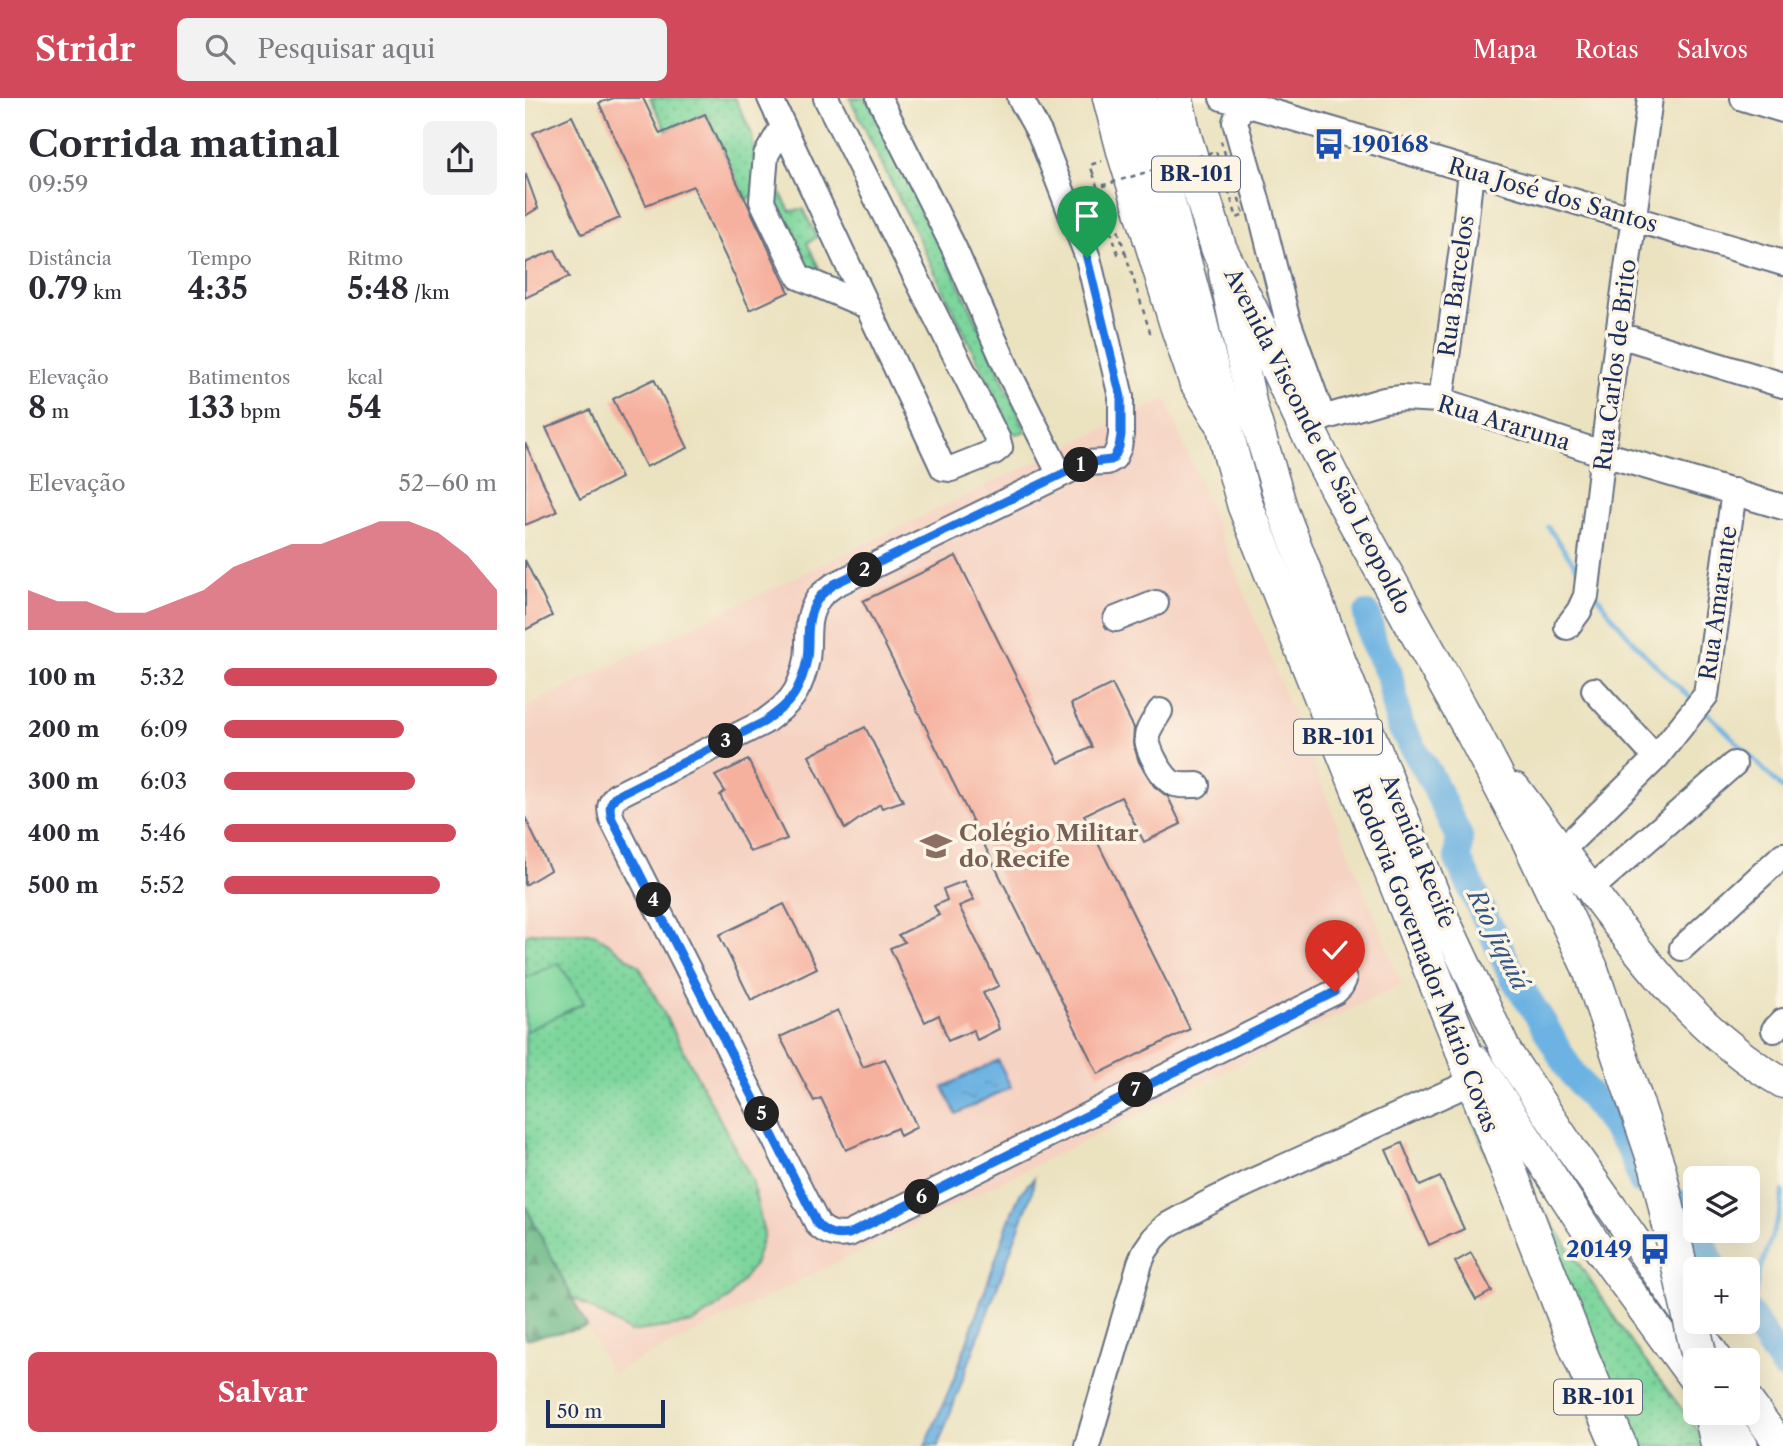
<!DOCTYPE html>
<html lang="pt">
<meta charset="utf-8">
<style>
:root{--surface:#fff;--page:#f2f2f3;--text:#2b2b33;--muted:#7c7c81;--accent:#d1495b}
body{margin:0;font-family:"Libre Caslon Text",serif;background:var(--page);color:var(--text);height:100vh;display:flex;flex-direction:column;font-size:26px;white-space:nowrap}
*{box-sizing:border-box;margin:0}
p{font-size:23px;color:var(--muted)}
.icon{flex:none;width:38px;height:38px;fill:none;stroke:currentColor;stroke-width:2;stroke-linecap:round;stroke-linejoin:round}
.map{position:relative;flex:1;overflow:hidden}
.sheet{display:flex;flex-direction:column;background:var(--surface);width:525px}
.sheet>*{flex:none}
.fabs{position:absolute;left:1158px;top:1068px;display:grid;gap:14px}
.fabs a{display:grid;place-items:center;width:77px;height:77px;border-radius:10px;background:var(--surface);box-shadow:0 7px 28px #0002;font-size:35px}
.scale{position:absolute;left:21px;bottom:18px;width:119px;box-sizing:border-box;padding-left:7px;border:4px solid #1b2f5e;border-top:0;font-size:19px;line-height:24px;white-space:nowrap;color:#1b2f5e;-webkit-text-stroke:5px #fcf5e5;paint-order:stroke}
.pin{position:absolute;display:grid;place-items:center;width:60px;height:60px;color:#fff;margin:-72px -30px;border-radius:50% 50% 50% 0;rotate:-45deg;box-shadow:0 0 7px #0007}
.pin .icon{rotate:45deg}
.km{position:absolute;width:35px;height:35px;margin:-18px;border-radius:50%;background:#222;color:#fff;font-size:19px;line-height:35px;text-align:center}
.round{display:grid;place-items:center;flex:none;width:74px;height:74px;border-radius:10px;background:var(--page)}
.overview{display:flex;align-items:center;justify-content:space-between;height:119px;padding:0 28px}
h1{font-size:38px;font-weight:800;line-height:52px}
.stats{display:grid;grid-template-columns:repeat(3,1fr);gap:10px;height:119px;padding:7px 28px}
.stats div{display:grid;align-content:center}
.stats b{font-size:30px;font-weight:800}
.stats small{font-size:19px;font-weight:400}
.stats p{font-size:19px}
.chart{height:196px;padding:14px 28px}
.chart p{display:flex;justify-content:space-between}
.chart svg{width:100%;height:126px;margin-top:7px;fill:var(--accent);opacity:.7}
.button{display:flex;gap:14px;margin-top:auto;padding:14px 28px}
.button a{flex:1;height:80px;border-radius:10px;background:var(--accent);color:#fff;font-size:28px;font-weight:800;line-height:80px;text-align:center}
ul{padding:0 28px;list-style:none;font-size:23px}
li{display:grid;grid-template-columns:112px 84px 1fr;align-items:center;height:52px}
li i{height:18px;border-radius:9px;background:var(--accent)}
header{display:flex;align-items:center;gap:42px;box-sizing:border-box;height:98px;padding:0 35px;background:var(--accent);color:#fff}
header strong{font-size:33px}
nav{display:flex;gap:38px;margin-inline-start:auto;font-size:24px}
.search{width:490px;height:63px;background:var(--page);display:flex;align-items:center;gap:18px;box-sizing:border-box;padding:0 24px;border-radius:10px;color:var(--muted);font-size:26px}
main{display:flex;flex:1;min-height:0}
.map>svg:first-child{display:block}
.built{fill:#f5d2c2}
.grass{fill:url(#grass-dots);stroke:#4c827d;stroke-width:2}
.forest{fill:url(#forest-firs);stroke:#407371;stroke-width:2}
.pitch{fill:#7dd69c;stroke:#4c827d;stroke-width:2}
.water{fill:url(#water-ripples);stroke:#4470a0;stroke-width:2}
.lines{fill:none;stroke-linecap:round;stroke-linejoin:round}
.stream{stroke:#6cb2e2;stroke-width:4.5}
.river{stroke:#6cb2e2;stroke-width:28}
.building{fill:#f6b09e}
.minor-casing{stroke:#646e80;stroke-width:28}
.major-casing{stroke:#646e80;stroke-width:33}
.highway-casing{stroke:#646e80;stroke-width:38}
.path{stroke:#646e80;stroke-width:2.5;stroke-dasharray:5 5;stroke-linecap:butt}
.minor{stroke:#fff;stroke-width:24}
.major{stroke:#fff;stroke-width:30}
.highway{stroke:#fff;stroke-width:35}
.highway-bridge-casing{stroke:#646e80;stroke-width:38;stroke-linecap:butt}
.path-bridge{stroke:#646e80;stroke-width:2.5;stroke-dasharray:5 5;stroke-linecap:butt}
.highway-bridge{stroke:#fff;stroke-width:35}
.route-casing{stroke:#fff;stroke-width:14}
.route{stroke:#1a73e8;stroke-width:9}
.labels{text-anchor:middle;stroke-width:7;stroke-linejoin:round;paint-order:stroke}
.shield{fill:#fcf5e5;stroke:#5e6a86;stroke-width:2}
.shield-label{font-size:21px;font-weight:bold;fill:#1b2f5e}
.transit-label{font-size:23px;font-weight:bold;fill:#164399;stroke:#fcf5e5;text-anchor:start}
.street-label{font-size:23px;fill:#1b2f5e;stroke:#fcf5e5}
.education-label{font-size:23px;font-weight:bold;fill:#785e54;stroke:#fcf5e5;text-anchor:start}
.water-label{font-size:24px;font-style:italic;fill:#335686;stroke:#fcf5e5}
</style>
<header>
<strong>Stridr</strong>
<div class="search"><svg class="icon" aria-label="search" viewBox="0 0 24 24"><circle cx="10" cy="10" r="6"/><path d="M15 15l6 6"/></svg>Pesquisar aqui</div>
<nav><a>Mapa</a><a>Rotas</a><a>Salvos</a></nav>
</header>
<main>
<section class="sheet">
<div class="overview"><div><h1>Corrida matinal</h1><p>09:59</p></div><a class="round"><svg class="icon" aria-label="share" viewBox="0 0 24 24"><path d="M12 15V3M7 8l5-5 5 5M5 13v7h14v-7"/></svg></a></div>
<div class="stats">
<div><p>Distância</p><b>0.79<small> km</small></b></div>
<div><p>Tempo</p><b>4:35</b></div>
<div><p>Ritmo</p><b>5:48<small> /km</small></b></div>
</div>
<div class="stats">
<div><p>Elevação</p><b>8<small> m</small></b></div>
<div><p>Batimentos</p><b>133<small> bpm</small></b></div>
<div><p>kcal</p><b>54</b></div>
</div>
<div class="chart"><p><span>Elevação</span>52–60 m</p>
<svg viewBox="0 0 160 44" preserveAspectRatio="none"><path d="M0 44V30L10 34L20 34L30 38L40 38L50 34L60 30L70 22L80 18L90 14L100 14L110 10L120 6L130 6L140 10L150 18L160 30V44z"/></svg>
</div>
<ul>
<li><b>100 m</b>5:32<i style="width:100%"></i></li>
<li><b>200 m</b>6:09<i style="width:66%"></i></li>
<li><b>300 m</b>6:03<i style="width:70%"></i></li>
<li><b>400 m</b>5:46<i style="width:85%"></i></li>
<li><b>500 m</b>5:52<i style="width:79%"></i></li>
</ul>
<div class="button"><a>Salvar</a></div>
</section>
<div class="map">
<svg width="1258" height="1348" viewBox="0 0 1258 1348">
<defs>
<pattern id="grass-dots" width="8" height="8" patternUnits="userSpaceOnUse" patternTransform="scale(1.75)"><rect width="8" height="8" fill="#7dd69c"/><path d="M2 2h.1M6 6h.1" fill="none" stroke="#6bb889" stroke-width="1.8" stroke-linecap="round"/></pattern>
<pattern id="forest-firs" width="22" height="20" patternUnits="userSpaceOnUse" patternTransform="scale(1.75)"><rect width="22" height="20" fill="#66b784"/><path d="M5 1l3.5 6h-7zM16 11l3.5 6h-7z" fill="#53956f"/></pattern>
<pattern id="water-ripples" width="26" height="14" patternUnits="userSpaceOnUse" patternTransform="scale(1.75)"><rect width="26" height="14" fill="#6cb2e2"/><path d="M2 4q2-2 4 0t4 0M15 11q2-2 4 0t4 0" fill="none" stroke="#5891ba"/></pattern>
</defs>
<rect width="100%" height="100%" fill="#fcf5e5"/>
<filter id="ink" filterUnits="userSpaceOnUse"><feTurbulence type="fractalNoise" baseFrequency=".0143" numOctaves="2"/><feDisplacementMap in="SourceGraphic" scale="14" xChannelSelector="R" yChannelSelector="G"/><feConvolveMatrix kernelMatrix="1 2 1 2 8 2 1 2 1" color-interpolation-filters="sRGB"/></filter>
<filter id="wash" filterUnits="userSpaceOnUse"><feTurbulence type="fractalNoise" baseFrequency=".00686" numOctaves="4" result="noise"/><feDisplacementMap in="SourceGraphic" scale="28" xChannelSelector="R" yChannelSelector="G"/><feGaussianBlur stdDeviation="1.57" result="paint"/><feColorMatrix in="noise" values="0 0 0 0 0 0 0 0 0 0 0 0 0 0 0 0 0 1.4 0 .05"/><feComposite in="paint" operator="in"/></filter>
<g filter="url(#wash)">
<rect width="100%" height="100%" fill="#ebe2c0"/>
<path class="built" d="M641 301 877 886 86 1276 0 1107V609Z"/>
<path class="grass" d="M125 0H210L227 36 230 63 229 97 221 102 180 16 142 33Z
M325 0H343L446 211 501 333 492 336 485 334 477 312Z
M254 92 265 113 278 111 292 139 282 145 294 170 290 174H283L246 101 248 93Z
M5 835H69L114 868 227 1082 239 1136 229 1167 203 1201 169 1225 105 1234 47 1199 0 1107V838Z
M932 981 1105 1243 1185 1348H1077Z"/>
<path class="forest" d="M0 1107 62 1229 0 1241Z"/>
<path class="pitch" d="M34 865 59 905 0 934V880Z"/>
<path class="water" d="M473 962 486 989 431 1016 418 989Z
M509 1080 507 1095 413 1348H400L429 1281 487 1114 496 1094Z"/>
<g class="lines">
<path class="stream" d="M1023 429 1055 474
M1070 495C1098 535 1131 570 1168 602
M1180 612 1258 691
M1226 1218 1234 1175 1256 1111 1258 1093"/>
<path class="river" d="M842 517 848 544 864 576 875 627 907 682 934 739 933 761 987 877 1016 922 1044 971 1104 1048 1117 1083 1152 1105 1167 1119 1171 1128
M1172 1132 1189 1171
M1223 1214 1258 1268"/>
</g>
<g id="blocks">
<path class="building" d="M89 0H118L135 36 180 16 264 194 225 212 168 88 121 107 74 5Z
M47 18 95 120 57 136 8 35Z
M1 77 13 110 0 118V78Z
M30 152 44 179 0 200V165Z
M129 281 163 350 121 369 88 301Z
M65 312 96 380 55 401 21 330Z
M0 345 32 414 0 427Z
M431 458 534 665 567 649 546 606 587 586 609 630 608 645 614 664 629 688 643 699 656 726 619 744 596 699 559 717 665 931 573 976 338 503Z
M0 462 27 518 0 532Z
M340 629 378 703 357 710 355 706 320 731 284 658Z
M223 662 262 741 225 754 195 697 200 693 190 678Z
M0 719 25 772 0 787Z
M439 783 449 802 434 808 474 888 458 895 471 921 474 931 452 942 448 932 423 943 414 917 400 924 365 850 380 844 373 837 414 817 409 808 422 802 418 791Z
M259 806 292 870 226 902 194 837Z
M313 912 338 969 360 961 392 1029 375 1038 372 1030 321 1052 296 1000 289 1003 255 939Z
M877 1045 895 1088 915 1079 939 1131 904 1147 861 1052Z
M946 1155 967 1193 951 1202 930 1164Z"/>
</g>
</g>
<g filter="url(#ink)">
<use href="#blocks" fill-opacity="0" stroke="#646e80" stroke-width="2"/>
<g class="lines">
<defs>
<path id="minor" d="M245 0 418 370 426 371 469 354 475 349 473 342 301 0
M354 0 429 150 484 275 535 377
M495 0 515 36 563 160 596 299V337L594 349 589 360 582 364 560 365 309 487C304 491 297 495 293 501 279 522 285 539 282 561 280 571 276 584 271 593 264 606 251 615 239 624L91 698C84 706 84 711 87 721L293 1127C303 1136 311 1138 324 1136L810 894 816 888 819 882
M697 0 717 5 1258 165
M716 0 717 5 710 24 735 112 762 220 798 320
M1218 0 1258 12
M258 28 241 57 237 103 274 179 342 208
M1094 237 1258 287
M916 302 940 128 946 73
M780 327 798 320 859 302 877 300 916 302 1079 356 1258 409
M591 521 631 505
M1042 529 1054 513 1061 498 1085 296 1125 0
M1069 592 1131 660
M635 613C631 620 623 630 622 638 621 650 638 683 650 686 656 688 665 687 672 687
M1037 752 1131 660 1181 597 1209 393
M1066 791 1209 666
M1157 850 1258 757
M1249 932 1258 923
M562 1348 615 1165 620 1153 629 1140 641 1128 681 1106 721 1086 949 983"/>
<path id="major" d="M583 0 598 57 650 227 669 283 692 320
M699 175 727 309 758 413 812 554 920 823 981 953 1046 1051 1193 1262
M990 690C1015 723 1039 756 1064 789 1119 863 1177 939 1258 985
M950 962 962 979 1074 1151 1171 1284
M1223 1303 1256 1348
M1193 1314 1218 1348"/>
<path id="highway" d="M614 0 671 210 707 360 720 407 935 943 949 983 1052 1249 1094 1348
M650 0 659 40 694 151 724 210 780 327 812 390 949 636 1000 733 1065 870
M1186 1314 1194 1348"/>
</defs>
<use href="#minor" class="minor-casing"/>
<use href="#major" class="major-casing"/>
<use href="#highway" class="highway-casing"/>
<path class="path" d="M568 75 565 67 577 63
M600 154 625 234 630 233"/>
<use href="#minor" class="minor"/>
<use href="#major" class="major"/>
<use href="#highway" class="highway"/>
<defs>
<path id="highway-bridge" d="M1065 870 1133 1071 1175 1262"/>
</defs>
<use href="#highway-bridge" class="highway-bridge-casing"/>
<path class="path-bridge" d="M568 75 593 156 600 154 579 87 691 53 712 120 719 117 695 40"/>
<use href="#highway-bridge" class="highway-bridge"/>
</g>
</g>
<g class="lines" filter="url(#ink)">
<defs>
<path id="route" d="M562 160 596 299V337L594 349 589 360 586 362 560 365 309 486C304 491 297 495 293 501 279 522 285 539 282 561 280 571 276 584 271 593 264 606 251 615 239 624L91 698C84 706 84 711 87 721L293 1127C303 1136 311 1138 324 1136L810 894"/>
</defs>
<use href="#route" class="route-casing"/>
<use href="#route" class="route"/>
</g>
<defs>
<symbol id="bus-bare" viewBox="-9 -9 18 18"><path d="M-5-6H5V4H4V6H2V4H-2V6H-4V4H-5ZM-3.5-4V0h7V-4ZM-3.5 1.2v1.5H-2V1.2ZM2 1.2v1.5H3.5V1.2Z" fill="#1a4fb4" stroke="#fcf5e5" stroke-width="2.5" paint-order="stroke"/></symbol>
<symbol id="school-bare" viewBox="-9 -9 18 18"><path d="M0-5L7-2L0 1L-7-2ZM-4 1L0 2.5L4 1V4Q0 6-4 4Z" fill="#8d6e63" stroke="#fcf5e5" stroke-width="2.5" paint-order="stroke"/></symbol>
</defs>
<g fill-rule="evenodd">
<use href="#bus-bare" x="782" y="24" width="44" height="44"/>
<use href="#school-bare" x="389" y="726" width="44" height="44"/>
<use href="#bus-bare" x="1108" y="1129" width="44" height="44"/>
</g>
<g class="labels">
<g class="shield">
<rect x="627" y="58.5" width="88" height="35" rx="5"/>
<rect x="769" y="621.5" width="88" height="35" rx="5"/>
<rect x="1029" y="1281.5" width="88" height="35" rx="5"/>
</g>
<g class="shield-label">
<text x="671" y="83">BR-101</text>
<text x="813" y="646">BR-101</text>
<text x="1073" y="1306">BR-101</text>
</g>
<g class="transit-label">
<text x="827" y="54">190168</text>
<text x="1107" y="1159" text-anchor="end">20149</text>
</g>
<g class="street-label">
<text transform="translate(1028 97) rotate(16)" y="8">Rua José dos Santos</text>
<text transform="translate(931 188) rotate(-82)" y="8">Rua Barcelos</text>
<text transform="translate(1090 267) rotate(-83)" y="8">Rua Carlos de Brito</text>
<text transform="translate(979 325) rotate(17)" y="8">Rua Araruna</text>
<text transform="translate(793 343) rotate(63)" y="8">Avenida Visconde de São Leopoldo</text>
<text transform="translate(1193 505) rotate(-82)" y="8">Rua Amarante</text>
<text transform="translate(893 753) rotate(68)" y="8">Avenida Recife</text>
<text transform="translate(901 861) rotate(69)" y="8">Rodovia Governador Mário Covas</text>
</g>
<g class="education-label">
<text x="434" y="743">Colégio Militar<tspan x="434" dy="26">do Recife</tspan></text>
</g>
<g class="water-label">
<text transform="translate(973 842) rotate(64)" y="8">Rio Jiquiá</text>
</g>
</g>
</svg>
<div class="fabs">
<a><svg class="icon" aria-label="layers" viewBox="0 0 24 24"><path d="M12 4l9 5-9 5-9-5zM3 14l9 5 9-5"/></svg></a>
<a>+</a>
<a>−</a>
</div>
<div class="scale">50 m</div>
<div class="pin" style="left:562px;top:160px;background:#1e9e55"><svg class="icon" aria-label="arrive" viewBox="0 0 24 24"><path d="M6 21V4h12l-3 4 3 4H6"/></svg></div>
<div class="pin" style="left:810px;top:894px;background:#d93025"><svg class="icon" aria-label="check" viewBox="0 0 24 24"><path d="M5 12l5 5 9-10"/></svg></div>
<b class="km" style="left:556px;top:367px">1</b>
<b class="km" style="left:340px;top:472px">2</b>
<b class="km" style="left:201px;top:643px">3</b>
<b class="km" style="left:129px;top:802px">4</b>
<b class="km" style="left:237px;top:1016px">5</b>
<b class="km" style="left:397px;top:1099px">6</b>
<b class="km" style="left:611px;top:992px">7</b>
</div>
</main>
